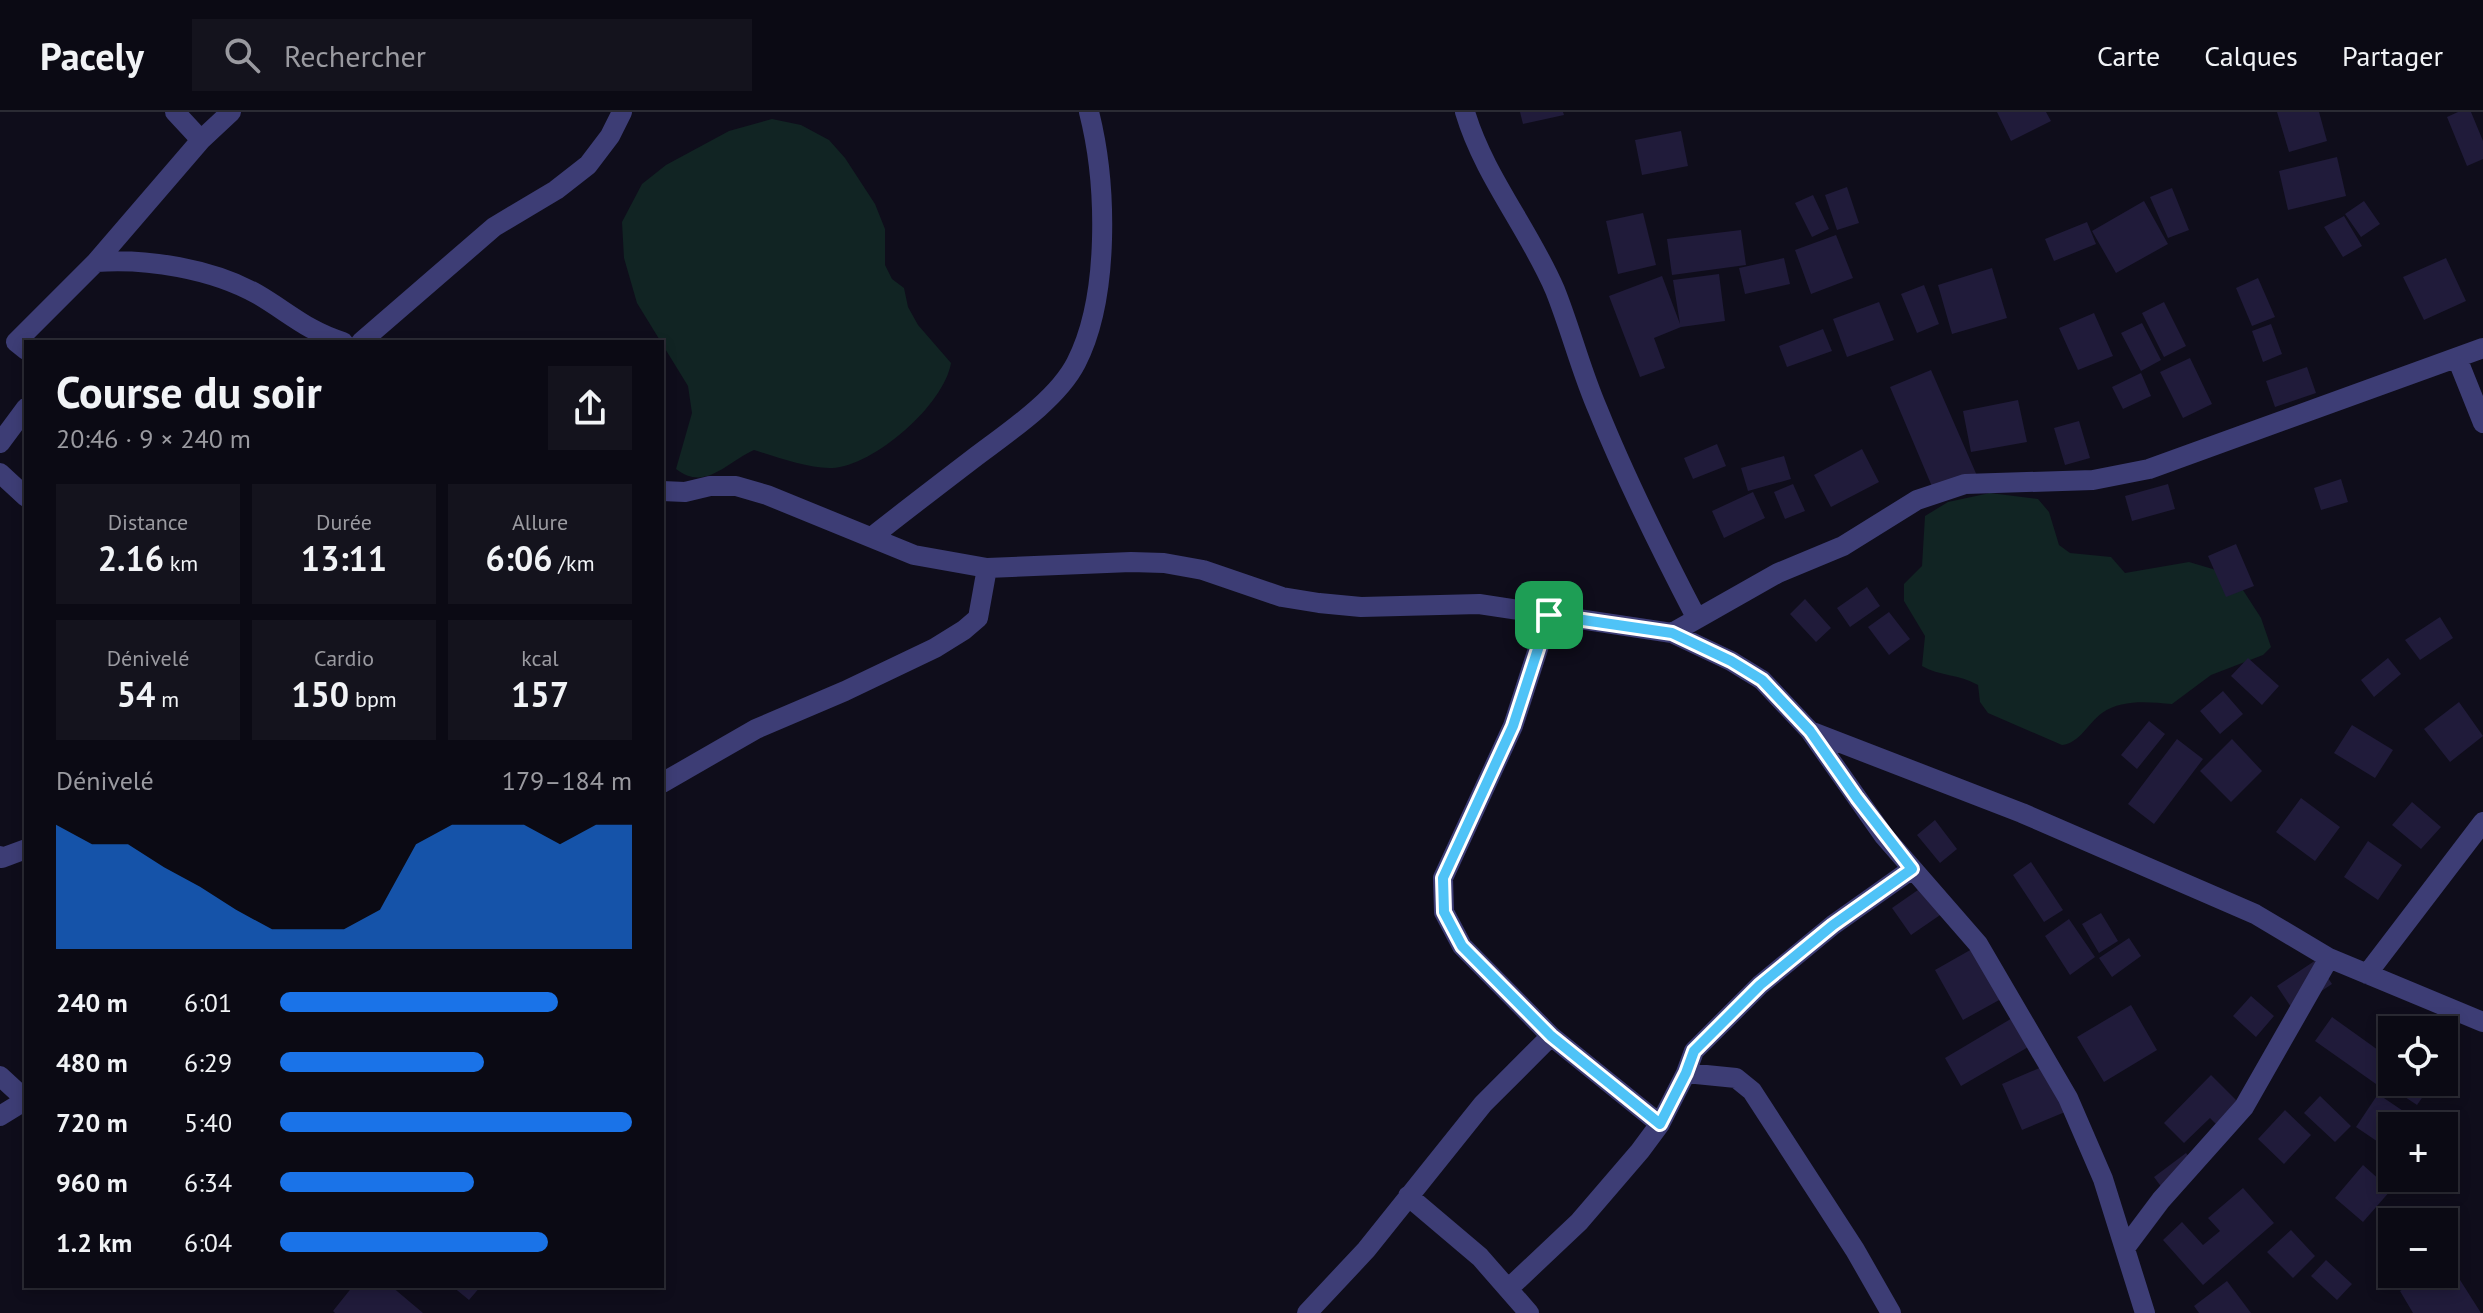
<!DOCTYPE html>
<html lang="fr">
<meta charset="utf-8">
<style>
:root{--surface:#0b0a14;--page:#14131d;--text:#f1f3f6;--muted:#9a9aa0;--line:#2b2b34;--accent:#1a73e8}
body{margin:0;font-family:"PT Sans",sans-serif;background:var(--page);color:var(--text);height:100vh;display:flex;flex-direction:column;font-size:30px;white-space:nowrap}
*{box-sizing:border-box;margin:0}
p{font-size:26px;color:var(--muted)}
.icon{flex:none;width:44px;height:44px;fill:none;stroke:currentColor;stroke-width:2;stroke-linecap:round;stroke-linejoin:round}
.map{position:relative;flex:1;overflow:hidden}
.details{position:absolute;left:24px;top:228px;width:640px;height:948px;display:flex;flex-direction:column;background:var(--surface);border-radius:0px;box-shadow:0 4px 12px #0003,0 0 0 2px var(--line)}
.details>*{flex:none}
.fabs{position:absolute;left:2378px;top:904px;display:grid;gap:16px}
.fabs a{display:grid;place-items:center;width:80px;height:80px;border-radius:0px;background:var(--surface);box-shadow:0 4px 12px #0003,0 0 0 2px var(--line);font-size:40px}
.pin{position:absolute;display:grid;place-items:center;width:68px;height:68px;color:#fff;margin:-34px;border-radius:16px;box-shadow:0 4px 12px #0006}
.round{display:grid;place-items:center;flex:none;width:84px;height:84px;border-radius:0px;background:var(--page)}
.head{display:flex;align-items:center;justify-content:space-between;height:136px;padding:0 32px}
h1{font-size:44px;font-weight:800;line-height:60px}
.figures{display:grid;grid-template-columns:repeat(3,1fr);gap:12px;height:136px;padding:8px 32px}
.figures div{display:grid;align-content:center;border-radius:0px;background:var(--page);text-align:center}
.figures b{font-size:34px;font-weight:800}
.figures small{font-size:22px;font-weight:400}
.figures p{font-size:22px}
.chart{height:224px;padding:16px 32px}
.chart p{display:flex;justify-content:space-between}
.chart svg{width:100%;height:144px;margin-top:8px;fill:var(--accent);opacity:.7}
ul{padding:0 32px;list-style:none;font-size:26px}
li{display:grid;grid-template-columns:128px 96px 1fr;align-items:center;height:60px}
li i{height:20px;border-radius:10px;background:var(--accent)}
header{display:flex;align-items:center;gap:48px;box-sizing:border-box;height:112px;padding:0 40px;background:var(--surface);border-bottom:2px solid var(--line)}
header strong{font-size:38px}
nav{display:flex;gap:44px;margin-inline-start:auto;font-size:28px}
.search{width:560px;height:72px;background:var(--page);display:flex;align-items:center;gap:20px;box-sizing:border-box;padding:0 28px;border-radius:0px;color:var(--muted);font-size:30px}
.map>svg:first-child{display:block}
.green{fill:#112423}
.building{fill:#201b3a}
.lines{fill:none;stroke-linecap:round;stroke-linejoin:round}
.street{stroke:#3d3d75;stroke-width:20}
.route-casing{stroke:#fff;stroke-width:16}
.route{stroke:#4fc3f7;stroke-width:10}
</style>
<header>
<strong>Pacely</strong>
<div class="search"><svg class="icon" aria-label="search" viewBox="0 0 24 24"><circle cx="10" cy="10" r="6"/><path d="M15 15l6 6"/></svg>Rechercher</div>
<nav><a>Carte</a><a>Calques</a><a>Partager</a></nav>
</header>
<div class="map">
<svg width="2483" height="1201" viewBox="0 0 2483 1201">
<rect width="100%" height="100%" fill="#0f0d1b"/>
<path class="green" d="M772 7 801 13 829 28 845 46 875 92 885 117V153L892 167 904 176 908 195 918 213 951 251C944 293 874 354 832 356 810 357 776 345 754 338 727 350 705 380 676 357L692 301 688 274 637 191 624 146 622 110 642 72 666 53 729 19Z
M1990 381 2038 387 2049 400 2059 433 2070 441 2111 445 2125 461 2189 450 2216 458 2241 475 2261 506 2271 535 2263 543 2211 563 2172 592C2148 590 2122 587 2102 601 2088 611 2080 631 2062 633L1988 601 1980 590 1978 573C1959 562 1939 564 1922 554L1925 524 1904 489V472L1922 454 1925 404 1948 390Z"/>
<path class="building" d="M1520 0H1563L1564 3 1523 12Z
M1997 0H2046L2051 9 2011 29Z
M2277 0H2319L2327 29 2289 40Z
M2458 0H2471L2483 29V47L2467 54 2447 5Z
M1681 19 1688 54 1642 63 1635 28Z
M2337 45 2346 84 2288 98 2279 59Z
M1847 75 1859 111 1837 118 1825 83Z
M2172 76 2189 118 2168 126 2150 85Z
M1813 83 1829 117 1812 125 1795 91Z
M2144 89 2168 132 2116 161 2092 119Z
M2364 89 2380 112 2361 125 2345 102Z
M1643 101 1656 153 1618 162 1606 109Z
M2344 104 2362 134 2343 145 2324 115Z
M2087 110 2096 132 2054 149 2045 127Z
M1741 118 1746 153 1672 163 1667 127Z
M1836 123 1853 166 1811 182 1795 138Z
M1784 146 1790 172 1745 182 1739 156Z
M2446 146 2466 189 2424 208 2403 165Z
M1992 156 2007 206 1952 222 1938 173Z
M1719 162 1725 209 1681 215 1654 226 1665 256 1640 265 1609 184 1662 164 1680 212 1673 168Z
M2258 166 2275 205 2252 214 2236 176Z
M1924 173 1939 212 1917 221 1901 182Z
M1879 190 1894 228 1847 245 1833 207Z
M2164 190 2186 234 2164 245 2142 201Z
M2094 201 2113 244 2078 258 2059 216Z
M2142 211 2161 248 2141 259 2121 221Z
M2271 212 2282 242 2263 250 2252 219Z
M1823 217 1832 239 1787 255 1779 234Z
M2190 246 2212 292 2183 306 2160 260Z
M2307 255 2316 281 2275 295 2266 269Z
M1931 258 1978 366 1936 384 1890 275Z
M2141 261 2151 284 2123 297 2112 275Z
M2018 288 2027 330 1971 340 1963 299Z
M2079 309 2090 346 2065 353 2054 316Z
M1717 332 1726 354 1693 367 1684 346Z
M1862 337 1879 370 1831 395 1814 363Z
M1784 344 1791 367 1748 379 1741 356Z
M2341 367 2348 390 2321 398 2314 376Z
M1793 372 1805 399 1785 407 1774 380Z
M2168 372 2175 397 2132 409 2125 384Z
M1753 380 1765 406 1724 426 1712 399Z
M2236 432 2254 474 2226 485 2208 444Z
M1867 475 1880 494 1850 515 1837 496Z
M1805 487 1831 516 1816 530 1790 502Z
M1889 500 1910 527 1889 543 1868 515Z
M2440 505 2453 526 2420 548 2405 528Z
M2248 546 2279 574 2262 593 2231 564Z
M2388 546 2401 562 2374 585 2361 568Z
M2223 579 2243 602 2220 622 2200 599Z
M2459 590 2483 624 2450 650 2424 617Z
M2149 609 2165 622 2137 657 2121 643Z
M2352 613 2393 638 2375 666 2334 641Z
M2177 627 2203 647 2154 712 2128 692Z
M2232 627 2262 659 2231 690 2200 659Z
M2301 686 2340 715 2315 749 2276 720Z
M2412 690 2441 715 2421 737 2392 713Z
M1935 708 1957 737 1940 751 1917 723Z
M2368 729 2402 753 2378 788 2344 765Z
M2031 750 2063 798 2044 810 2013 763Z
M1928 771 1946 799 1911 823 1892 796Z
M2101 801 2118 829 2099 841 2082 812Z
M2069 807 2095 845 2070 863 2045 824Z
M2129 826 2141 844 2112 865 2099 846Z
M1972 837 2001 887 1963 908 1935 858Z
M2316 848 2332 872 2293 898 2277 874Z
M2251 884 2274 904 2256 925 2233 904Z
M2131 893 2157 938 2104 970 2077 925Z
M2014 905 2030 934 1961 974 1945 946Z
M2332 905 2392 948 2376 972 2315 929Z
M2044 954 2065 1000 2022 1018 2002 972Z
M2211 963 2245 997 2223 1019 2210 1006 2184 1031 2164 1011Z
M2394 970H2433L2417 993 2390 975Z
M2378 982 2409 1003 2402 1014H2392V1029L2387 1036 2356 1015Z
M2320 984 2351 1014 2335 1030 2304 1001Z
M2285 998 2311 1023 2284 1052 2258 1027Z
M2186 1041 2200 1059 2168 1084 2154 1065Z
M2363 1053 2391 1078 2363 1110 2335 1086Z
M2243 1076 2274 1111 2203 1173 2163 1128 2182 1110 2203 1133 2220 1119 2208 1106Z
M2291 1118 2315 1144 2293 1166 2267 1140Z
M2326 1148 2352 1172 2337 1188 2311 1164Z
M2448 1149 2481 1201H2413L2400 1179 2427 1162H2444V1151Z
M2227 1169 2251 1201H2199L2194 1194Z
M353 1174H391L423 1201H335L333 1199Z
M452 1174H481L469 1188Z"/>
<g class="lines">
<path class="street" d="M175 0 201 28
M1465 0C1484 64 1529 117 1555 178 1571 218 1581 259 1598 298 1627 370 1661 438 1697 507
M96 150C147 146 212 157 257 182 288 200 307 219 343 230
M361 230 494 115 556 78 588 53 610 24 622 0
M26 238 16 230 96 150 201 28 231 0
M2457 246 2483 311
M0 331 26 296
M0 361 26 385
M662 379 685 380 710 374H736L767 383 914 443 987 456 1131 450 1164 451 1203 458 1282 485 1319 491 1361 495 1479 492 1672 521 1731 549 1762 568 1810 619 1884 724 1978 832 2068 986 2103 1067 2145 1201
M873 424C906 398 940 372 974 346 1007 321 1057 288 1076 251 1110 185 1107 71 1089 0
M1672 521 1778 461 1843 434 1917 388 1965 372 2093 368 2149 357 2483 236
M1810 619 2022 701 2255 802 2329 846 2483 910
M662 671 756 617 845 579 935 536 964 518 978 506 987 456
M0 744 2 746 26 737
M2367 862 2483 710
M1551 924 1660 1012
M1686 961 1736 966 1752 979 1855 1138 1891 1201
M0 964 25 987
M0 1004 26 988
M1408 1084 1480 1145 1529 1201
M2125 1136 2161 1088 2244 995 2329 846
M1508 1177 1579 1110 1640 1039 1660 1012 1686 961 1694 939 1760 873 1833 813 1912 757
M1307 1201 1366 1138 1483 992 1551 924 1462 834 1444 800 1443 766 1513 614 1549 503"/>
</g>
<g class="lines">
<defs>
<path id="route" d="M1549 503 1672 521 1731 549 1762 568 1810 619 1857 686 1912 757 1833 813 1760 873 1694 939 1686 961 1660 1012 1551 924 1462 834 1444 800 1443 766 1513 614Z"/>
</defs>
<use href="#route" class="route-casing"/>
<use href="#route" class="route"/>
</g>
</svg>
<div class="fabs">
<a><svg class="icon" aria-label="locate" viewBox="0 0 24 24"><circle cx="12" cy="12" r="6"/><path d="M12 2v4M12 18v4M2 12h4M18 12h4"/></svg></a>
<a>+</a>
<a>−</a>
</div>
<div class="pin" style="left:1549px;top:503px;background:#1e9e55"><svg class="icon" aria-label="arrive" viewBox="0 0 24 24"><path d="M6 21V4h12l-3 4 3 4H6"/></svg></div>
<section class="details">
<div class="head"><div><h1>Course du soir</h1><p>20:46 · 9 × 240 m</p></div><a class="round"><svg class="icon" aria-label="share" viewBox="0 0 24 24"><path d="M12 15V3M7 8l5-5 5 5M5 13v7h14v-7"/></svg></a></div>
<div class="figures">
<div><p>Distance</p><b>2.16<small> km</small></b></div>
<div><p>Durée</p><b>13:11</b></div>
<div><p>Allure</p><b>6:06<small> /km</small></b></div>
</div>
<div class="figures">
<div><p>Dénivelé</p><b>54<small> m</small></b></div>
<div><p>Cardio</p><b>150<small> bpm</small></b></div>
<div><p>kcal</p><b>157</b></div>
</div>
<div class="chart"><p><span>Dénivelé</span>179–184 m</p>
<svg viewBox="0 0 160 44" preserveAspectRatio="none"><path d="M0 44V6L10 12L20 12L30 19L40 25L50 32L60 38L70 38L80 38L90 32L100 12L110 6L120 6L130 6L140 12L150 6L160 6V44z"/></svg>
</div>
<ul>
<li><b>240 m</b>6:01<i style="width:79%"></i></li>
<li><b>480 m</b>6:29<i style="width:58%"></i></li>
<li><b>720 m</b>5:40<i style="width:100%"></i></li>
<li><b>960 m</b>6:34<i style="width:55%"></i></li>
<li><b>1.2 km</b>6:04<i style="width:76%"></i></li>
</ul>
</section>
</div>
